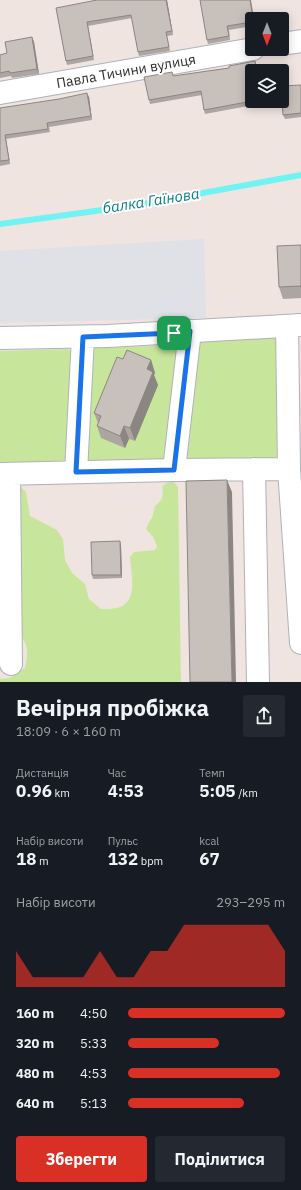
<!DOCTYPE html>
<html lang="uk">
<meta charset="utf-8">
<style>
:root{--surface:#171b24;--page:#242831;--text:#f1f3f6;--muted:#9ea1a6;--accent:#d93025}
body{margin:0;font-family:"IBM Plex Sans",sans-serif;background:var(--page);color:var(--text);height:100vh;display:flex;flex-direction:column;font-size:15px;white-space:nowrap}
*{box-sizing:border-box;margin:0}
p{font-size:13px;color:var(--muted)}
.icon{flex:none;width:22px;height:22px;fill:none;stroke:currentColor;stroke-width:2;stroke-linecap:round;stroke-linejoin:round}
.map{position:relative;height:682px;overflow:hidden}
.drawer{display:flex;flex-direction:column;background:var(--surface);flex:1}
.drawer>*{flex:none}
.needle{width:26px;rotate:180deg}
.fabs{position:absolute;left:245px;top:12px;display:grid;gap:8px}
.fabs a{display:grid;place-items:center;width:44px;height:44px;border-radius:4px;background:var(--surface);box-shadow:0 2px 10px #0003;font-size:20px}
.pin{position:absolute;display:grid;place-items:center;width:34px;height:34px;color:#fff;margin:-17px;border-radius:8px;box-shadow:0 2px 6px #0006}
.round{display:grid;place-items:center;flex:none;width:42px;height:42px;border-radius:4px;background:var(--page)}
.overview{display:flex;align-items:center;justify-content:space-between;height:68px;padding:0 16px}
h1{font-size:22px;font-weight:700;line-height:30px}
.stats{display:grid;grid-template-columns:repeat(3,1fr);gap:6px;height:68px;padding:4px 16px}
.stats div{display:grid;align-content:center}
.stats b{font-size:17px;font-weight:700}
.stats small{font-size:11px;font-weight:400}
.stats p{font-size:11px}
.chart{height:112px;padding:8px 16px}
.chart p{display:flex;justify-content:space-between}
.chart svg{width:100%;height:72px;margin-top:4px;fill:var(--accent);opacity:.7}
.primary-button{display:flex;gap:8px;margin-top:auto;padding:8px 16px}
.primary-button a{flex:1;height:46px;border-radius:4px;background:var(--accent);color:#fff;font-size:16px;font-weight:700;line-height:46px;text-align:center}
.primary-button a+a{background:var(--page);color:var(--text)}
ul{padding:0 16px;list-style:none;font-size:13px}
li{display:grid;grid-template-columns:64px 48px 1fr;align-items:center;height:30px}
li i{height:10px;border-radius:5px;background:var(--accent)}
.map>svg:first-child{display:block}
.industrial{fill:#e0e0e7}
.green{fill:#c8e69b}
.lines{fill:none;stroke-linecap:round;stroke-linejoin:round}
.stream{stroke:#70f3f3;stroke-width:6}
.minor-casing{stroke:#adb2ba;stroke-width:24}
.minor{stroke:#fff;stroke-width:22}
.wall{fill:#aca5a1}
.shaded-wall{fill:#8c8683}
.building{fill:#c8c0bb;stroke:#8c8683}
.route-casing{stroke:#fff;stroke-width:8}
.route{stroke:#1a73e8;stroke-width:5}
.labels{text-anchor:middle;stroke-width:4;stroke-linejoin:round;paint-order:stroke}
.street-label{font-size:14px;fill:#2d2d2d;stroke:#fff}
.water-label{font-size:15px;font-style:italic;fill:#0b7d87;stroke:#fff}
</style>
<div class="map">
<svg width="301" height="682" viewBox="0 0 301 682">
<rect width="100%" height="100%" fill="#efe4e0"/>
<path class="industrial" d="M204 239 206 318 0 323V251Z"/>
<path class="green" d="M272 338 277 340 280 455 273 458 183 460 194 345 202 340Z
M174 345 179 347 165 457 163 460 90 462 86 457 92 349 97 348Z
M67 349 73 351 67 462 0 467V351Z
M170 481 174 482 178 487 181 682H0V679L10 678 25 668C30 646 26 643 14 625L13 486H20L26 492 30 516 57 530 63 539 65 560 72 573 85 584 89 599 101 609C106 609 112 609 117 608 139 603 131 573 130 557L134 552 155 550 157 546 153 537 146 529 149 522 152 518 155 506C163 500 164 495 162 486Z"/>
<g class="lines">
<path class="stream" d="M0 224 132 206 301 175"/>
<defs>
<path id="minor" d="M282 44 301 41
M0 93 253 49
M287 326 289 469 301 643
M0 338 108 336 301 325
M254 469 258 682
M174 470 190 331
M76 472 83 337
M0 474 174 470 289 469
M9 474 11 664"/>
</defs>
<use href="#minor" class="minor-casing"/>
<use href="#minor" class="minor"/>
</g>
<path class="wall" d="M167 0 173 35 167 36 170 51 139 56 138 52 132 18 88 26 94 60 67 65 66 61 56 8Z
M200 0 252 19V26L229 30 230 40 208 44 207 40Z
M32 37 34 42 39 74 12 78 11 76 0 78V55L7 53Z
M255 61 258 71H252V101H263L264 103 205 114 204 110 202 95 150 104 149 100 174 76 229 68Z
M301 85V117L285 119 283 115Z
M89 97 92 120 49 127 50 132 6 139 10 164 0 166V108Z
M301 245V298L283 299 279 287Z
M123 359 151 360 155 373 154 375 158 385 135 441 129 439 125 448 101 438 97 426 98 423 94 413Z
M121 545 122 578 93 579 92 575Z"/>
<path class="shaded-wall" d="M166 0H167L173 35 172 31Z
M250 0H251L254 19H253Z
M87 22 88 26 94 60 93 56Z
M32 37 34 42 39 74 37 69Z
M87 93 89 97 92 120 91 116Z
M5 135 6 139 10 164 9 160Z
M151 360 155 373 154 375 158 385 135 441 130 428 147 369Z
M124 426 129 439 125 448 120 436Z
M227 480 232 492 236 682H232Z
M120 541 121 545 122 578 121 575Z"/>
<path class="building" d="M97 0H166L172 31 166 32 169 47 138 52 131 15 87 22 93 56 66 61 56 8Z
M200 0H250L253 19H252V22L227 26 229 36 207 40Z
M32 37 37 69 10 73 9 71 0 73V55L7 53 5 42Z
M255 61 257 71H252V101L204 110 201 91 149 100 144 77 172 72 173 76 229 68V66Z
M301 85V113L283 115 282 101V86Z
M87 93 91 116 47 123 48 129 5 135 9 160 0 161V108L59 99Z
M301 245V286L279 287 277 246Z
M127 350 151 360 147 369 153 372 130 428 124 426 120 436 97 426 101 416 94 413 117 357 123 359Z
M227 480 232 682H190L186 481Z
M120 541 121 575H92L91 542Z"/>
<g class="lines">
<defs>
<path id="route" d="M190 331 174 470 76 472 83 337 174 333Z"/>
</defs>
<use href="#route" class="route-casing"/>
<use href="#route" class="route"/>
</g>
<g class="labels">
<g class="street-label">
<text transform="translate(126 71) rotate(-10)" y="5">Павла Тичини вулиця</text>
</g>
<g class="water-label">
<text transform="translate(151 201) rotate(-9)" y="5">балка Гаїнова</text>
</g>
</g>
</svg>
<div class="fabs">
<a><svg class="needle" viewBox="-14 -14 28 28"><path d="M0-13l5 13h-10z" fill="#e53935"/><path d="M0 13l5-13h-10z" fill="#9ea1a6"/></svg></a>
<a><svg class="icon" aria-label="layers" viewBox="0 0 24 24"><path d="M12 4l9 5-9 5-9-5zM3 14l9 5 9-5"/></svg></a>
</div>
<div class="pin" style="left:174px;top:333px;background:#1e9e55"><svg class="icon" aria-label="arrive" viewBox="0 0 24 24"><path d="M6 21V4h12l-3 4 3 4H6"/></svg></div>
</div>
<section class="drawer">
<div class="overview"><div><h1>Вечірня пробіжка</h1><p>18:09 · 6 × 160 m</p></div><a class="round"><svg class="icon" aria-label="share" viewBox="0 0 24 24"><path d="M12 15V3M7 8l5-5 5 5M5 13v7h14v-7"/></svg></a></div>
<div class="stats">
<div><p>Дистанція</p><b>0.96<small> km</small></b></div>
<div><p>Час</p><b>4:53</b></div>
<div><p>Темп</p><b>5:05<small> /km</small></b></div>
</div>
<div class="stats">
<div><p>Набір висоти</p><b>18<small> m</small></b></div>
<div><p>Пульс</p><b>132<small> bpm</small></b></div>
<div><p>kcal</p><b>67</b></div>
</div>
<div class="chart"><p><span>Набір висоти</span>293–295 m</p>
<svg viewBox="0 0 160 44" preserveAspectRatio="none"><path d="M0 44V22L10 38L20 38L30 38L40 38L50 22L60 38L70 38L80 22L90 22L100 6L110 6L120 6L130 6L140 6L150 6L160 22V44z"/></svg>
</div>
<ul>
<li><b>160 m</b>4:50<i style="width:100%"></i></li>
<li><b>320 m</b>5:33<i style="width:58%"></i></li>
<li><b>480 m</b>4:53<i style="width:97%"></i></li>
<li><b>640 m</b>5:13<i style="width:74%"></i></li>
</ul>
<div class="primary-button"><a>Зберегти</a><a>Поділитися</a></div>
</section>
